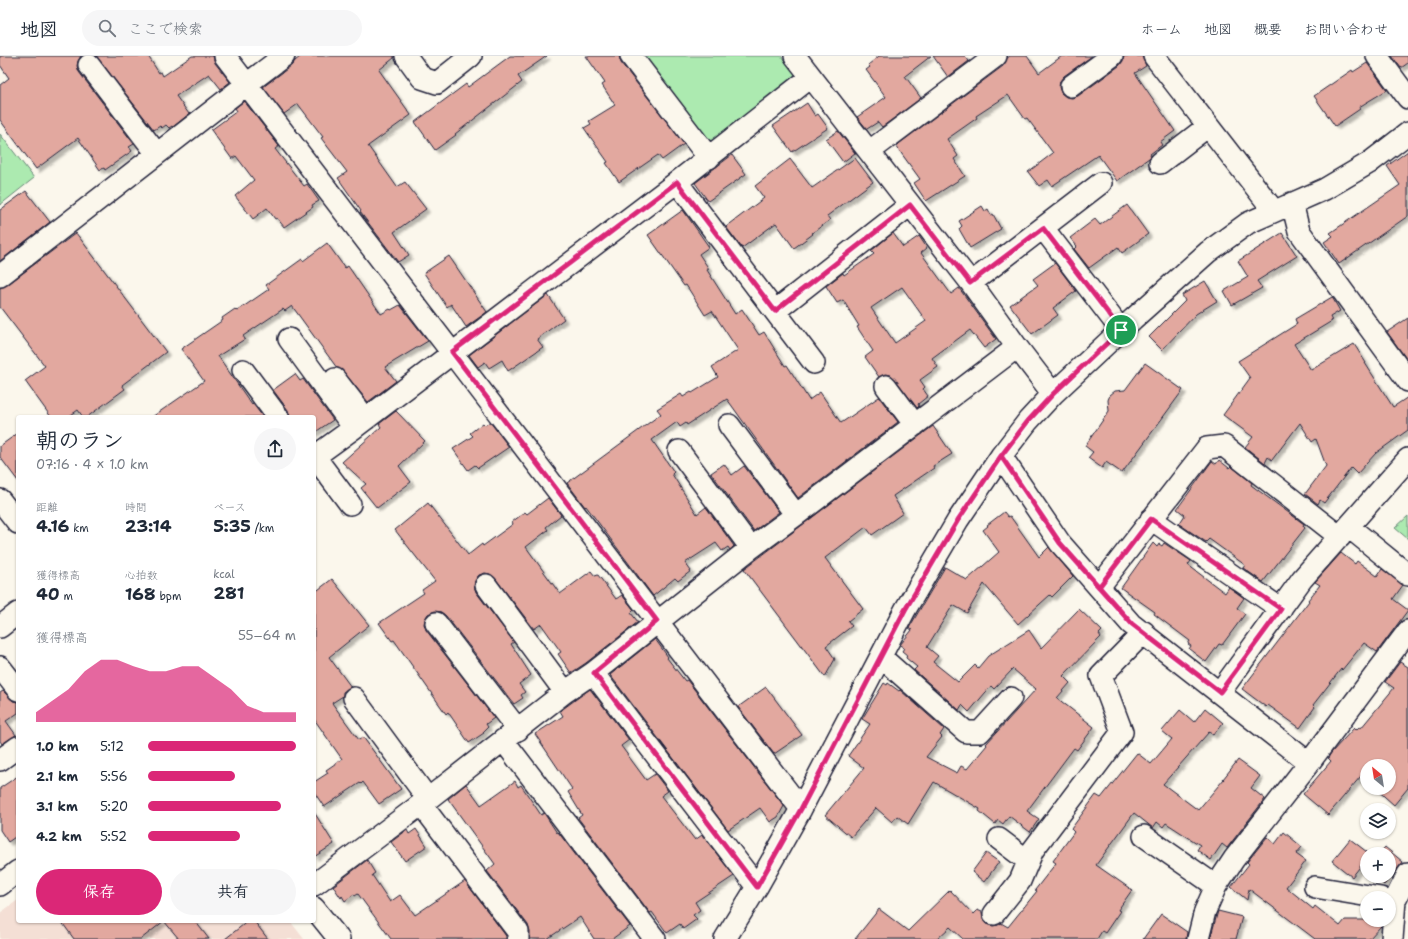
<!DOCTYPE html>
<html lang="ja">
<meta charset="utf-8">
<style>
:root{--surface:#fff;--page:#f6f6f7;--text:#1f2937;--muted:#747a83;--line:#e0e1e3;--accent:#db2777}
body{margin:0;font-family:"Shantell Sans","Klee One",sans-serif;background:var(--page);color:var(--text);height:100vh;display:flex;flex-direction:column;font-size:15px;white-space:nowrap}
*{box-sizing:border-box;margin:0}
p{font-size:13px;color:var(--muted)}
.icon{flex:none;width:22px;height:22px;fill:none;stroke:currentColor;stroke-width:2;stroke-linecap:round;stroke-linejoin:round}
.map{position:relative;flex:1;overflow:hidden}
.panel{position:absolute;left:16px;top:359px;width:300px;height:508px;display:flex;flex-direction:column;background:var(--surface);border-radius:4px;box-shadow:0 1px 3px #0004}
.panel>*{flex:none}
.needle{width:26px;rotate:330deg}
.controls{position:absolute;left:1360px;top:703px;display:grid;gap:8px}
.controls a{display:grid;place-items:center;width:36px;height:36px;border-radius:50%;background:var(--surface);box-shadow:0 1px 3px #0004;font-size:20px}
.pin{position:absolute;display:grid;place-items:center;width:34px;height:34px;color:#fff;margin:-17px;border:2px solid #fff;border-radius:50%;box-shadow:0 1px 4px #0007}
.round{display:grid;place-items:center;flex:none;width:42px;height:42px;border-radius:21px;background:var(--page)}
.headline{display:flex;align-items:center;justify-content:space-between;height:68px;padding:0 20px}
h1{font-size:22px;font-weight:700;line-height:30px}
.figures{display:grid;grid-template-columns:repeat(3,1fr);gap:6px;height:68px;padding:4px 20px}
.figures div{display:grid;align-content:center}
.figures b{font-size:17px;font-weight:700}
.figures small{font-size:11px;font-weight:400}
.figures p{font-size:11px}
.chart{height:112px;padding:8px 20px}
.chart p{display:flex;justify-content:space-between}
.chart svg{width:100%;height:72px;margin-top:4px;fill:var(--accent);opacity:.7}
.action{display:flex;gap:8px;margin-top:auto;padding:8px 20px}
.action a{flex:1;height:46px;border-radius:24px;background:var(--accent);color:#fff;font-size:16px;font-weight:700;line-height:46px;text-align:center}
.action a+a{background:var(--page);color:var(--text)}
ul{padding:0 20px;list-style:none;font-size:13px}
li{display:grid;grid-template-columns:64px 48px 1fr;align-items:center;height:30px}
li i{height:10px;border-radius:5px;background:var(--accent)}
header{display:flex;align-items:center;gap:24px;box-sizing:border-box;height:56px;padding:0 20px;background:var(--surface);border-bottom:1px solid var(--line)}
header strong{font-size:19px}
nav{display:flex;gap:22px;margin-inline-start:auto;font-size:14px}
.search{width:280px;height:36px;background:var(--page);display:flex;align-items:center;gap:10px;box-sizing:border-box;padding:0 14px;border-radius:22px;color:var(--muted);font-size:15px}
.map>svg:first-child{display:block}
.built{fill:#f4dfd5}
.green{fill:#aceab0;stroke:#678676}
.building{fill:#e2a89f;stroke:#22223b;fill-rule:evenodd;filter:url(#shadow)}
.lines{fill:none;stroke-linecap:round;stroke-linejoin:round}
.minor-casing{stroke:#22223b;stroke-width:24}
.minor{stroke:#fbf7ec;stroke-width:21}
.route-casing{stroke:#fff;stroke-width:8}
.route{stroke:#db2777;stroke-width:5}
</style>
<header>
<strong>地図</strong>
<div class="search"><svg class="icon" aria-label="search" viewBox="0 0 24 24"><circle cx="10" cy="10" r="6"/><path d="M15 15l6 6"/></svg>ここで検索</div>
<nav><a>ホーム</a><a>地図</a><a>概要</a><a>お問い合わせ</a></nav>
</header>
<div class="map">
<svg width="1408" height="883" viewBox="0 0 1408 883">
<defs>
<filter id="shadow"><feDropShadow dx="3.5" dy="3.5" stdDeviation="1" flood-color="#0004"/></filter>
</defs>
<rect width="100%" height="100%" fill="#fbf7ec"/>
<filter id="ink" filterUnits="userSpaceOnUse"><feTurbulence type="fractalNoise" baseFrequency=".025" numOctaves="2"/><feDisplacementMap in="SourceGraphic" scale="8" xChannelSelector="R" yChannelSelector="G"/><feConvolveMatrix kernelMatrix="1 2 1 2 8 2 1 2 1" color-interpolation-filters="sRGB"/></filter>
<g filter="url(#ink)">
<path class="built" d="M18 844V865H290L304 883H0V857Z"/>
<path class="green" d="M638 0H781L795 18 796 25 709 93Z
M0 78 34 122 0 149Z
M1408 460V483L1395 472Z"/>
<path class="building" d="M0 0H81L78 5 77 10 79 16 134 88 129 91 132 95 105 114 104 112 100 114 78 82 36 113 0 64V29L9 22 0 9Z
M96 0H148L159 17 161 16 163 20 192 0H213L215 7 230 26 221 33 209 18 176 40 189 58 173 71 172 70 169 72 166 69 162 72 160 70 154 74Z
M301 0H394V2L379 14 411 59 368 90 397 131 405 126 426 153 394 176 409 199 398 206 360 156 361 155 338 122 347 116 321 82 323 81 298 48 284 58 263 31 291 10 295 5Z
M510 0H547L518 20 522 26 455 78 456 79 435 94 415 66 466 28 468 31Z
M586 0H619L621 7 684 88 662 104 658 99 619 126 606 107 608 106 584 72 591 68 589 65 615 49 602 29 605 27Z
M879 0H931L905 20 921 42 882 71 878 66 867 73 857 61 886 41 866 14 870 11 868 9Z
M933 0H965L969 5 948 21Z
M1010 0H1027L1039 17 1062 0H1092L1064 20 1060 25 1059 31 1061 37 1066 41 1072 42 1078 40 1119 10 1123 5 1124 0H1142L1146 10 1135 17 1175 75 1160 86 1162 89 1150 98 1151 100 1149 102 1117 125 1098 99 1052 130 1048 124 1039 130 1028 116 1053 97 1027 62 1025 63 1008 39 976 60 977 62 947 83 958 100 954 103 965 120 926 145 914 127 920 123 896 90 1003 10 1007 2Z
M1392 0H1408V7L1401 12Z
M1367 7 1387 34 1359 51 1360 53 1335 70 1314 40 1352 14 1353 16Z
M244 45 279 90 275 93 304 130 307 128 319 145 312 149 313 151 284 171 277 162 275 163 267 152 253 163 235 140 254 124 236 100 232 103 211 74 237 55 235 52Z
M807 47 815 60 818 58 828 72 792 96 773 70Z
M838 75 855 97 843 106 826 83Z
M1408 95V160L1339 208 1324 186 1333 180 1330 177 1400 129 1387 110Z
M732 99 746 118 708 145 695 127Z
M855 102 873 126 827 160 830 164 812 177 813 178 794 192 776 167 742 192 726 171 764 142 755 130 790 103 812 132Z
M26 135 50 166 0 205V154Z
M1127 149 1148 178 1122 197 1118 191 1089 212 1074 193 1077 190 1070 182 1095 163 1100 169Z
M982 150 985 155 988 153 991 159 993 158 1001 173 970 192 959 173 962 170 959 165Z
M683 154 709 191 699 198 709 213 707 214 735 258 742 253 759 279 764 276 785 310 787 309 809 344 820 336 841 367 879 341 898 366 798 442 727 343 687 369 686 367 680 371 677 366 652 384 674 416 672 418 697 458 706 451 734 490 730 494 728 491 722 495 716 487 685 507 691 515 678 525 675 522 653 540 586 450 585 451 567 427 661 358 657 353 681 338 683 341 691 336 692 337 718 321 712 311 738 294 712 255 705 259 686 229 684 230 648 179Z
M76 177 166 296 122 329 125 333 87 361H83L78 354 68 361H51L25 325 45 310 0 251V232L7 229Z
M893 177 903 191 919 180 927 192 921 197 951 238 959 232 996 283 984 292 970 274 932 302 938 311 920 324 925 331 923 333 928 340 918 348 919 350 917 352 895 323 891 319 885 318 879 321 865 301 873 295 857 271 859 270 843 244 837 247 826 230 843 217 844 219 874 198 871 195ZM902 231 926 265 895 287 871 252Z
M1282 177 1297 200 1257 225 1262 232 1232 249 1224 235 1248 221 1238 205Z
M327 187 345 212 348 210 381 258 390 253 391 254 400 249 428 285 385 311 396 325 368 346 344 316 337 312 292 250 285 255 283 253 243 280 245 283 218 300 252 349 253 348 263 361H152L204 325 181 293 223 264 222 262 235 253 237 255 269 233 266 229 302 203 303 205Z
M449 200 487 256 466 271 451 248 447 251 424 217Z
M1055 207 1076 235 1053 252 1058 259 1032 278 1010 249 1038 229 1033 223Z
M1205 225 1217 245 1196 258 1162 294 1149 281 1185 245 1182 239Z
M548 239 564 263 537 283 543 291 508 315 502 304 489 312 485 306 478 311 469 299Z
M1332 241 1340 255 1330 261 1332 265 1294 288 1311 314 1354 288 1366 307H1365L1393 351 1408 341V374L1376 397 1357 418 1351 412 1324 447 1320 444 1318 448 1305 438 1326 410 1316 383 1312 386 1300 367 1272 404 1268 401 1265 407 1245 391 1253 381 1223 359 1250 322 1238 305 1297 268 1295 263Z
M1408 262V305L1387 276Z
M1145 307 1183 334 1122 417 1106 406 1102 412 1088 402 1093 396 1085 390 1109 355 1108 344 1110 339 1115 335 1125 334Z
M295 318 300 325 303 323 333 364 314 377V361H290L288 354 273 334Z
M396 355 425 385 399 410 411 426 377 452 361 432 366 428 342 406 381 371 379 368Z
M490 366 509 391 478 412 475 409 468 414 453 393 473 380 470 377 483 367 485 369Z
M933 370 952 398 933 410 934 412 893 440 903 457 872 479 866 471 825 502 863 553 848 565 852 570 826 590 835 603 825 621 744 513Z
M18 377V425L0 401V390Z
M1219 404 1229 412 1231 410 1252 427 1251 429 1304 468 1303 470 1305 472 1263 526 1243 512 1245 509 1209 483 1206 486 1179 468 1185 459 1177 453 1212 405 1216 408Z
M724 408 732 419 744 410 779 456 754 475 711 417Z
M548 442 561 459 546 471 548 474 526 491 560 538 591 515 595 520 598 519 616 543 622 539 634 554 631 557 638 566 586 607 571 617 558 598 561 596 541 568 534 573 495 522 490 518 485 517 479 519 475 525 474 530 476 536 514 586 511 588 531 619 519 628 525 636 521 639 523 642 514 648 446 560 441 556 435 555 428 558 425 563 424 568 426 574 494 662 486 668 488 671 483 676 484 677 469 687 448 656 446 658 394 584 392 585 379 567 424 537 422 534 435 525 395 474 428 447 468 499 482 488 483 490 513 468 512 466 525 456 527 458Z
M1004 456 1008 461 1010 460 1039 501 1049 491 1073 520 1052 541 1050 539 1018 568 984 528 967 557 953 549 927 591 938 600 933 606 958 626 975 609 978 612 988 600 1029 574 1041 592 1079 553 1102 575 1099 578 1101 581 1063 620 1070 627 1057 642 1094 671 1077 694 1074 692 1027 755 1039 763 1030 776 1009 760 1003 768 998 764 995 768 979 755 980 753 934 726 908 768 897 760 892 766 876 752 851 781 825 759 864 712 848 700 870 668 862 663 884 627 887 629 888 627 899 635 900 634 944 673 940 679 942 681 926 701 957 717 961 710 967 713 987 689 986 688 1036 633 1013 613 994 633 991 630 969 656 962 649 959 654 914 614 917 611 906 602 907 599 902 595 904 592 900 589 912 574 909 572 945 511 967 524 999 496 983 474 988 470 987 469Z
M1153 487 1157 491 1159 488 1162 490 1164 487 1191 505 1188 509 1225 537 1229 531 1244 542 1237 552 1245 558 1222 589 1219 588 1206 606 1189 593 1191 590 1188 588 1190 585 1154 558 1155 556 1121 532Z
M1341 497 1355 508 1357 505 1377 520 1382 513 1403 529 1393 543 1408 554 1377 596 1364 587 1342 614 1341 613 1313 649 1315 651 1300 672 1268 649 1266 651 1242 633 1309 545 1308 544 1320 529 1315 526Z
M332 523 369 569 329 601 351 631 343 636V640L332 647 359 684 363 681 401 733 379 748 363 726 361 728 360 727 324 751 314 736V726L328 717 326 714 342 703 314 663V537Z
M655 583 668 601 667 602 685 625 687 624 784 750 778 761 770 766 760 752 728 774 610 619Z
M1400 606 1408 611V732L1394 749 1375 732H1389V710H1367V725L1361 720 1328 759 1303 738 1331 705 1328 702 1331 697 1354 672 1356 674 1359 671 1361 672 1394 632 1385 626Z
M766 631 802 679 774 698 738 651Z
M590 633 629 684 621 690 646 724 655 718 668 735 661 740 695 784 702 779 734 820 695 846 700 854 693 859 697 863 683 873 680 868 667 877 652 856 650 857 578 762 582 759 568 736 572 733 535 678 563 660 560 655Z
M3 635 13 645 18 646V657L6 665 16 679 2 688 0 685V637Z
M1205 652 1223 667 1213 679 1209 676 1163 728 1198 754 1224 723H1223L1238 704 1260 720 1251 732 1265 743 1227 792 1222 788 1211 804 1197 794 1200 789 1166 767 1163 771 1157 766 1153 772 1134 757 1096 809 1132 834 1118 854 1120 855 1105 877 1102 875 1097 883H963L950 871 937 883H855L879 853 908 875 950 834 973 858 977 854 982 856 983 863 987 868 993 870 998 869 1001 867 1008 871 1037 835 1035 834 1056 807 1053 805 1074 776 1071 773 1096 739 1101 742 1137 697 1151 708 1172 683 1162 675 1180 654 1194 666Z
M18 720V779L8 786 0 774V732Z
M515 725 518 731 521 729 541 759 544 757 557 777 558 776 630 870 612 883H594L580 861 547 883H530V876L528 869 487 815 495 808 448 743 466 728 481 749Z
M314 756 334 788 314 801Z
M416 773 427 790 405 805 391 786 407 774 409 778Z
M1284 776 1302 791 1296 798 1306 805 1286 831 1313 853 1315 850 1340 870 1345 864H1381V870L1369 883H1315L1249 833 1247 844 1231 831 1249 808 1247 806 1267 781 1275 788Z
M1350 783 1367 796V802L1352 821 1332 805Z
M1385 791 1403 806 1384 829 1374 820H1389V798H1379Z
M986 797 999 806 984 826 972 816Z
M367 804 375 817 372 819 390 846 400 839 415 859 465 825 506 880V883H391L358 838 355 840 354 838 345 845 342 840 341 842 333 830Z
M1218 855 1242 861 1236 883H1210Z
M1161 858 1187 876 1186 883H1143Z
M61 865H195L209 883H179L164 865 141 883H74Z
M248 865H254L268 883H225Z"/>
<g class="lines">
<defs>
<path id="minor" d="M225 0 801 753
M406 0 422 22 437 27 471 0
M631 0 709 102
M795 0 971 227 1017 291 1053 338
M1154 0 1274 155
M1377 0 1408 42
M89 9 157 98
M1071 30 1112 0
M870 95 996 0
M1160 107 1208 70
M677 126 814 307
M1292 147 1299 175 1408 325
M1043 172 1121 274
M0 220 247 28 284 0
M971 227 1101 127
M775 255 910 149
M289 283 354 372
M243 314 278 361
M335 323 366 363
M886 330 915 369
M729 369 796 459
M679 395 751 492
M1001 400 1060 487 1131 568 1309 707
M314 401 354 372 677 126 811 21
M315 401 350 448
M0 444 18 467
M1151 463 1281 553
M1349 471 1408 519
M486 529 565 636
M1099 531 1207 392 1224 390 1340 481
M436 567 518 674
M0 571 18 557
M881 601 966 676H980L1011 642
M0 611 18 634
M593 617 757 831
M1220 636 1302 523 1408 403
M354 642 428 743
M503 684 655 883
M0 704 18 691
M421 748 518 876V883
M1144 780 1216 830
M999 783 1028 805
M0 829 18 815
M314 829 428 743 565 636 593 617 751 492 796 459 1017 291
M1315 831 1381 842
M314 852 339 883
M994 858 1020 825 1033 794 1122 676 1101 620 1144 576
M725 883 757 831 801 753 905 554 958 464 1001 400 1028 365 1053 338 1133 263 1208 196 1248 167 1325 133 1369 107 1408 77
M1198 883 1205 855 1216 830 1234 803 1309 707 1408 575
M1392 883 1395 844 1408 818"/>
</defs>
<use href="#minor" class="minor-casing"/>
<use href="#minor" class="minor"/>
</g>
</g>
<g class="lines" filter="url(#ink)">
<defs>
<path id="route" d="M1121 274 1043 172 970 227 910 149 775 255 677 126 452 296 657 565 594 617 757 831 801 753 905 554 958 464 1001 400 1060 487 1132 568 1220 636 1281 553 1151 463 1099 531 1060 487 1001 400 1028 365 1053 338 1121 274"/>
</defs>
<use href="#route" class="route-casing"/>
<use href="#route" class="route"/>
</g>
</svg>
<div class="controls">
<a><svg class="needle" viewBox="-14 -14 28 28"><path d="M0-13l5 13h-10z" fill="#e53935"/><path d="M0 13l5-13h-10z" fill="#747a83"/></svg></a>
<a><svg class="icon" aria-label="layers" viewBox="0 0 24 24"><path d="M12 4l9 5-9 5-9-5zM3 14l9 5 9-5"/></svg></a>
<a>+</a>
<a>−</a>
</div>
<div class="pin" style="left:1121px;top:274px;background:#1e9e55"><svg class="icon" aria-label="arrive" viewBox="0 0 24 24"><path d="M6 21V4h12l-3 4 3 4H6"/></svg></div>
<section class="panel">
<div class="headline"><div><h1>朝のラン</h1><p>07:16 · 4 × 1.0 km</p></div><a class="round"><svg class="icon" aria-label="share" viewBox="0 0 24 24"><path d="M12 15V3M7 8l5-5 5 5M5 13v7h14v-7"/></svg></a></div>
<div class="figures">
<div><p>距離</p><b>4.16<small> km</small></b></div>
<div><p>時間</p><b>23:14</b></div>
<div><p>ペース</p><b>5:35<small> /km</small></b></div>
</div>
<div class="figures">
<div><p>獲得標高</p><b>40<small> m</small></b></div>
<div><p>心拍数</p><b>168<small> bpm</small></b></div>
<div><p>kcal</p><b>281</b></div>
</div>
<div class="chart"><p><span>獲得標高</span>55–64 m</p>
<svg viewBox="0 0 160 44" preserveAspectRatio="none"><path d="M0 44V38L10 31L20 24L30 13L40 6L50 6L60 10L70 13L80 13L90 10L100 10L110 17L120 24L130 34L140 38L150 38L160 38V44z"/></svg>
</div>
<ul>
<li><b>1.0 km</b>5:12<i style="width:100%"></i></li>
<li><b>2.1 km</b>5:56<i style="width:59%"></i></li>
<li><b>3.1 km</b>5:20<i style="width:90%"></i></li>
<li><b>4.2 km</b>5:52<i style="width:62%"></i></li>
</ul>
<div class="action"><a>保存</a><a>共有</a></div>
</section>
</div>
